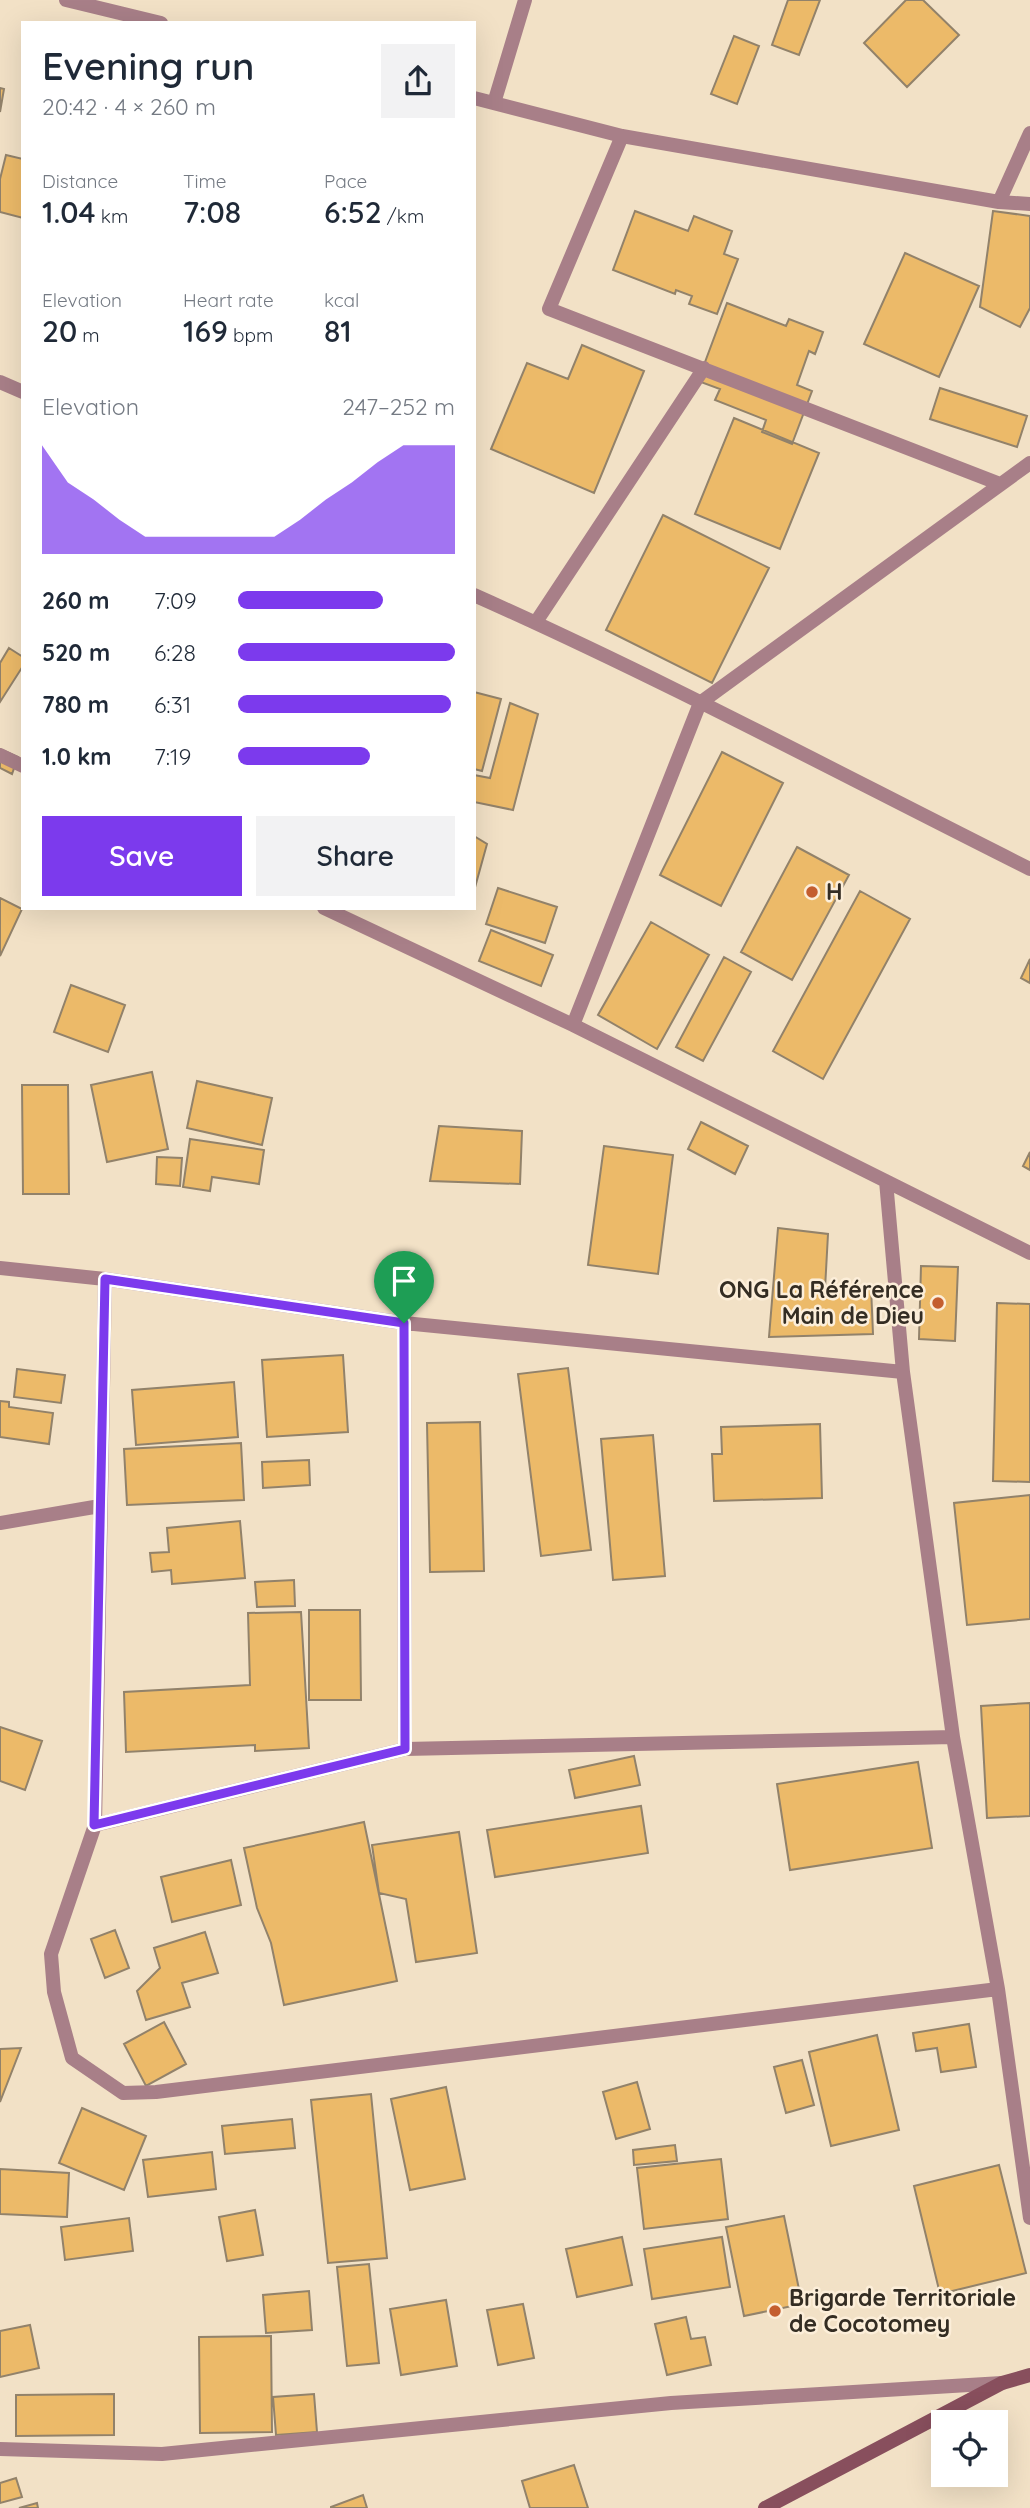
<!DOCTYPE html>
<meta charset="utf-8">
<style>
:root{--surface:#fff;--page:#f2f2f3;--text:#1f2937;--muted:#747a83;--accent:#7c3aed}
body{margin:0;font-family:Quicksand,sans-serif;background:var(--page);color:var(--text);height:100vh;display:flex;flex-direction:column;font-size:26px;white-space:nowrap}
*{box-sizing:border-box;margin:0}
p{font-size:23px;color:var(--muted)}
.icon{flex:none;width:38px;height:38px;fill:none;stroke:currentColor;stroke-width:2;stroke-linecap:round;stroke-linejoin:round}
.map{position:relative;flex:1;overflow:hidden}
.side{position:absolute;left:21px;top:21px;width:455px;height:889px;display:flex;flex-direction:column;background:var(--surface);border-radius:0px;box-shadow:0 7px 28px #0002}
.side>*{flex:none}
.controls{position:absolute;left:931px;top:2410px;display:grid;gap:14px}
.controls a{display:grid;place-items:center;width:77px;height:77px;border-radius:0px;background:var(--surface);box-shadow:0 7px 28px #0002;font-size:35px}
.pin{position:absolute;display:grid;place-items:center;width:60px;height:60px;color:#fff;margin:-72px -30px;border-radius:50% 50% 50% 0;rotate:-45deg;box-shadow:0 0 7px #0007}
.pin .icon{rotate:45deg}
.round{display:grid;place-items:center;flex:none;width:74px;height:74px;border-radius:0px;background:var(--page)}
.head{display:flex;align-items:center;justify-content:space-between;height:119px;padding:0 21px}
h1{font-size:38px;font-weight:600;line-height:52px}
.figures{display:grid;grid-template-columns:repeat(3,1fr);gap:10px;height:119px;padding:7px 21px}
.figures div{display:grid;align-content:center}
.figures b{font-size:30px;font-weight:600}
.figures small{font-size:19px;font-weight:400}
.figures p{font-size:19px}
.chart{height:196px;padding:14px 21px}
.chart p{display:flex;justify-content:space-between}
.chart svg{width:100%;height:126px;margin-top:7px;fill:var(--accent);opacity:.7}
.button{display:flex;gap:14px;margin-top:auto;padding:14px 21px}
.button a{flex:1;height:80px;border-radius:0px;background:var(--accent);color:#fff;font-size:28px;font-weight:600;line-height:80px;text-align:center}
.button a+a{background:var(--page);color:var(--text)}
ul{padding:0 21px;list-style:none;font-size:23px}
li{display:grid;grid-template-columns:112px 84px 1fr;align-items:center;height:52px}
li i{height:18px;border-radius:9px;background:var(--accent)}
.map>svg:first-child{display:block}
.building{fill:#ecba69;stroke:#92826a;stroke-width:2}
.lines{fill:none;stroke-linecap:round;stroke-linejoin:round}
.street{stroke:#a87f88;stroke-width:14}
.secondary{stroke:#884f5d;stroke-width:14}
.route-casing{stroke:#fff;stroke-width:14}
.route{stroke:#7c3aed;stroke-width:9}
.poi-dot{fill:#c45e2f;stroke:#fceed9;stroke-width:2.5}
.labels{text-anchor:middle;stroke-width:5;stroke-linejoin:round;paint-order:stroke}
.poi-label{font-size:23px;font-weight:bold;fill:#342d23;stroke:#fceed9;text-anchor:start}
</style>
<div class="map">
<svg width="1030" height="2508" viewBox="0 0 1030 2508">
<rect width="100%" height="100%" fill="#f2e1c6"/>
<path class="building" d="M788 0H820L799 55 772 45Z
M906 0H923L959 35 907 87 864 43Z
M734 36 759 46 737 104 711 94Z
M0 88 4 89 0 112Z
M6 155 23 159V218L0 212V179Z
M635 211 688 231 694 216 732 231 724 254 738 259 717 314 689 304 692 296 676 290 675 294 613 270Z
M993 211 1030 216V308L1020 327 980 307Z
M905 253 979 286 939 377 864 344Z
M727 303 786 326 789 319 823 332 815 354 809 351 797 385 812 391 792 444 762 432 766 420 715 400 720 389 698 381Z
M582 345 644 371 594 493 491 449 527 363 568 379Z
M940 388 1027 416 1017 447 930 419Z
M734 418 819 453 780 549 695 514Z
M663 515 769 568 712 683 606 630Z
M9 648 23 657V666L0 702V663Z
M474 692 501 699 482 771 474 769Z
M510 703 538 714 513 810 474 802V775L490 778Z
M0 749 18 757 12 774 0 768Z
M722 752 783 783 721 906 660 875Z
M474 836 487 844 474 891Z
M797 847 849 875 792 980 741 952Z
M498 888 557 907 545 943 486 924Z
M860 891 910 919 823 1079 773 1051Z
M0 898 22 909 0 956Z
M651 922 709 955 657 1049 598 1015Z
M491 930 553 955 541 986 479 961Z
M724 957 751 972 703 1061 676 1047Z
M1030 959V983L1021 978Z
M71 985 125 1005 108 1052 54 1032Z
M152 1072 168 1149 107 1162 91 1085Z
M197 1081 272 1098 262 1145 187 1128Z
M22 1085H68L69 1194H23Z
M701 1122 748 1146 735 1174 688 1149Z
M439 1126 522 1131 520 1184 430 1181Z
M190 1139 264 1150 259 1184 212 1177 210 1191 183 1187Z
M604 1146 673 1155 658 1274 588 1265Z
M1030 1152V1170L1023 1166Z
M157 1157 182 1158 180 1186 156 1184Z
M778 1228 828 1234 825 1289 871 1287 873 1334 769 1337Z
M921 1266 958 1267 955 1341 919 1339Z
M997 1303 1030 1304V1482L993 1481Z
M343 1355 348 1432 267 1437 262 1360Z
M568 1368 591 1550 541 1556 518 1374Z
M17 1369 65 1375 61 1403 14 1397Z
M234 1382 238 1437 136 1445 132 1390Z
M0 1401 9 1402V1407L53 1413 49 1444 0 1437Z
M480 1422 484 1571 430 1572 427 1423Z
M820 1424 822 1498 714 1501 712 1454H722L721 1427Z
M653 1435 665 1576 613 1580 601 1439Z
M241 1443 244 1500 127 1505 124 1449Z
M309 1460 310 1485 263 1488 262 1462Z
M1030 1495V1619L967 1625 954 1503Z
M240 1521 245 1578 172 1584 171 1570 152 1572 150 1553 169 1552 167 1528Z
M294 1580 295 1606 257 1607 255 1582Z
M309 1610H360L361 1700H309Z
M301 1612 309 1748 255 1751V1745L126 1752 124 1692 250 1685 248 1613Z
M1030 1703V1816L987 1818 981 1706Z
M0 1727 42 1741 25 1790 0 1781Z
M634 1756 640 1785 575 1798 569 1770Z
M918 1762 932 1848 790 1870 777 1784Z
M641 1806 648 1853 495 1877 487 1830Z
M364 1822 397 1981 284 2005 271 1943 257 1908 244 1848Z
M459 1832 477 1953 416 1962 406 1899 379 1893 372 1845Z
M231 1860 241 1905 172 1922 161 1877Z
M115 1930 129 1968 105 1978 91 1939Z
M205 1932 218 1973 182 1983 190 2007 146 2020 137 1991 160 1968 154 1948Z
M164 2022 186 2064 146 2086 124 2044Z
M969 2024 976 2067 941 2072 937 2048 916 2051 913 2033Z
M877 2035 899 2130 831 2146 809 2052Z
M21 2048 0 2102V2049Z
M802 2060 814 2105 786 2113 774 2067Z
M637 2082 650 2129 616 2139 603 2092Z
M446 2087 465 2179 410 2190 391 2099Z
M371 2094 387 2258 328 2263 311 2100Z
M82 2108 146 2136 124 2190 59 2163Z
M292 2119 295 2148 225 2154 222 2126Z
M675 2145 677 2161 634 2165 633 2150Z
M212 2152 216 2189 148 2197 143 2160Z
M721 2159 728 2219 644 2229 637 2168Z
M999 2165 1026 2273 940 2294 914 2186Z
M0 2169 69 2173 67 2217 0 2214Z
M255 2210 263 2255 227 2261 219 2217Z
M784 2216 802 2304 744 2316 726 2227Z
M129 2218 133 2251 65 2260 61 2227Z
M622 2237 632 2285 577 2297 566 2249Z
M722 2237 730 2287 652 2299 644 2249Z
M369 2264 379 2363 347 2366 337 2267Z
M309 2291 312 2330 266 2333 263 2295Z
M446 2300 457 2366 401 2375 390 2309Z
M523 2304 534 2358 498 2365 487 2310Z
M686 2317 691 2339 705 2337 711 2365 667 2375 655 2324Z
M30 2325 39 2368 0 2377V2331Z
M271 2336 272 2432 200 2433 199 2337Z
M114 2394V2435L16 2436V2395Z
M314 2394 317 2432 276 2435 273 2397Z
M574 2465 588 2508H530L522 2481Z
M16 2478 22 2497 0 2503V2483Z
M363 2495 367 2508H331V2507Z
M37 2503 38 2508H19Z"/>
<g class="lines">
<path class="street" d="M66 0 161 23
M474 98 622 136 999 202 1030 204
M494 103 525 0
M622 136 549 309 1000 484
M999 202 1030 133
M0 382 23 392
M474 595C663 679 846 777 1030 869
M536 622 704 368
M0 755 23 766
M324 908 573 1025 1030 1253
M573 1025 700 703 1030 463
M886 1181 903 1372 953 1737 998 1989 1030 2218
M0 1268 105 1279 404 1323 903 1372
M105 1279 95 1825 51 1954 54 1992 72 2058 123 2093 156 2092 998 1989
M404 1323 405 1749
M0 1523 100 1506
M95 1825 405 1749 953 1737
M0 2449 162 2454 671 2403 1002 2383"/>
<path class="secondary" d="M765 2508 1002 2383 1030 2375"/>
</g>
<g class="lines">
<defs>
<path id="route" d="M105 1279 404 1323 405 1749 94 1825Z"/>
</defs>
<use href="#route" class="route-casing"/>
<use href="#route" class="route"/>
</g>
<g class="poi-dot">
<circle cx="812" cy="892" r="7"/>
<circle cx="938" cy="1303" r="7"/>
<circle cx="775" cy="2311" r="7"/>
</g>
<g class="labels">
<g class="poi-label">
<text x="826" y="900">H</text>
<text x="924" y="1298" text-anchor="end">ONG La Référence<tspan x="924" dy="26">Main de Dieu</tspan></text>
<text x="789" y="2306">Brigarde Territoriale<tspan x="789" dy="26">de Cocotomey</tspan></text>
</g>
</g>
</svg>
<div class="controls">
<a><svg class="icon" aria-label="locate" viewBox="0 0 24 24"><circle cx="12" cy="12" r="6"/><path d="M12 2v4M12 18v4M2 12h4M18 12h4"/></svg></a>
</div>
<div class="pin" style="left:404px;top:1323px;background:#1e9e55"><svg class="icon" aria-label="arrive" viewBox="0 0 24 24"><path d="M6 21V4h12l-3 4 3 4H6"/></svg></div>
<section class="side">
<div class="head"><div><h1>Evening run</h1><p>20:42 · 4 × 260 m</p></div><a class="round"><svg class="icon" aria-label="share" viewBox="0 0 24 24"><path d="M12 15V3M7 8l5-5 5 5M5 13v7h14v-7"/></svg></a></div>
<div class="figures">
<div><p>Distance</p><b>1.04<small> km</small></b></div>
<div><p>Time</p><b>7:08</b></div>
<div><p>Pace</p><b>6:52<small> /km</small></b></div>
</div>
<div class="figures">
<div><p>Elevation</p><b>20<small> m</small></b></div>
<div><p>Heart rate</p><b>169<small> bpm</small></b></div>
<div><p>kcal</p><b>81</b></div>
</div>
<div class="chart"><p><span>Elevation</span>247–252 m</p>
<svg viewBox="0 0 160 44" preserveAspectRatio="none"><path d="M0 44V6L10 19L20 25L30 32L40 38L50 38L60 38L70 38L80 38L90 38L100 32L110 25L120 19L130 12L140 6L150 6L160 6V44z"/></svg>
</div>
<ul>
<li><b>260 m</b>7:09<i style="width:67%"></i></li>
<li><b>520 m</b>6:28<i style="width:100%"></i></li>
<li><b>780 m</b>6:31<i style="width:98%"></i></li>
<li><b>1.0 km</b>7:19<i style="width:61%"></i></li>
</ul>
<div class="button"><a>Save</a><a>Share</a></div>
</section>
</div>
